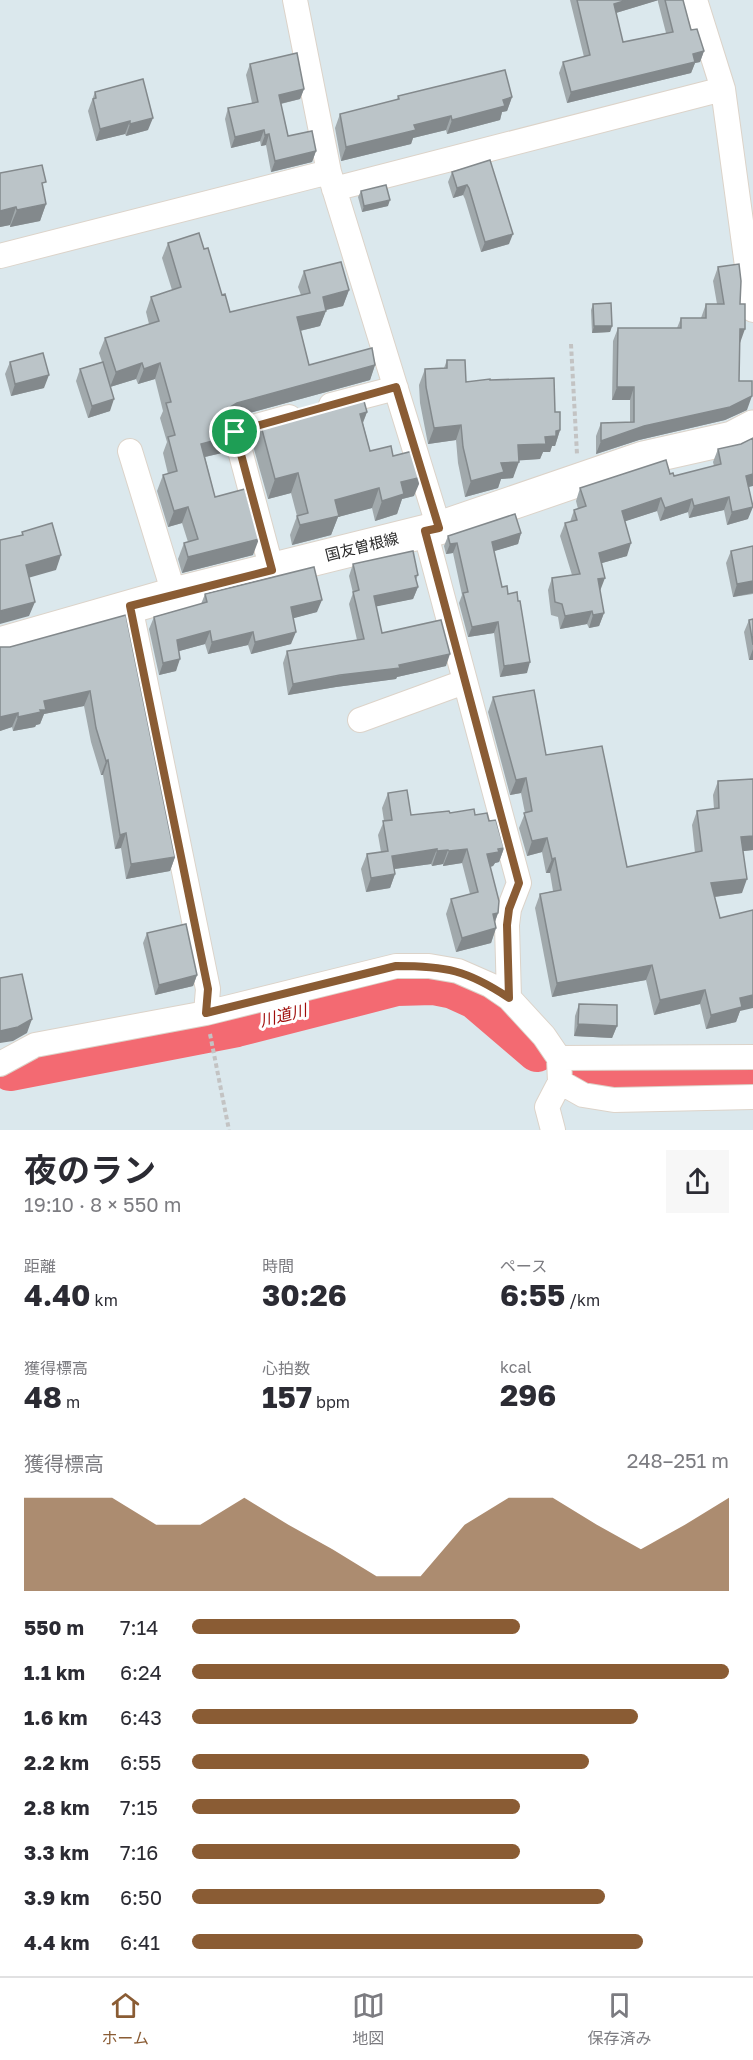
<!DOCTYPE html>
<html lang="ja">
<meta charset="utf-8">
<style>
:root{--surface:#fff;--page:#f7f7f7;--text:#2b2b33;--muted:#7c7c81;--line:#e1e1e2;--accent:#8a5c34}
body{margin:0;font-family:"Golos Text","Noto Sans JP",sans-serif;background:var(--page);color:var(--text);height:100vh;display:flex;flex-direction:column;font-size:22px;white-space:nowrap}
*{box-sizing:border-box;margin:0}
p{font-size:20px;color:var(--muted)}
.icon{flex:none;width:33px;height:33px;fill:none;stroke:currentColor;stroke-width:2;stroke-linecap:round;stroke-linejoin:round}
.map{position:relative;height:1130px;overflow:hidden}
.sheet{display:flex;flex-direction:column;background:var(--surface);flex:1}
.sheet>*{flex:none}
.pin{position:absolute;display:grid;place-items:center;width:51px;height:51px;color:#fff;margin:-26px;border:3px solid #fff;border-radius:50%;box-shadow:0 2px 6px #0007}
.round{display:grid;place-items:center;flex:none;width:63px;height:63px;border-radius:0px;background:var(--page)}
.summary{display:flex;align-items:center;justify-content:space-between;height:102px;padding:0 24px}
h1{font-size:33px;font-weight:700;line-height:45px}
.metrics{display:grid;grid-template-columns:repeat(3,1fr);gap:9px;height:102px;padding:6px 24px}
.metrics div{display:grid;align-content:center}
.metrics b{font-size:30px;font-weight:700}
.metrics small{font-size:16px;font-weight:400}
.metrics p{font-size:16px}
.chart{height:168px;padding:12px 24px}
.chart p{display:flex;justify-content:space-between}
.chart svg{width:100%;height:108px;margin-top:6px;fill:var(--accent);opacity:.7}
ul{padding:0 24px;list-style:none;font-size:20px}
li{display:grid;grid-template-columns:96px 72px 1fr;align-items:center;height:45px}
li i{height:15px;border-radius:8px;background:var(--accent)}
.tab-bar{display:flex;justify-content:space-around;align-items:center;height:84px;border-top:2px solid var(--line);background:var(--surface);font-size:16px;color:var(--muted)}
.tab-bar a{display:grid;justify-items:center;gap:3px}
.tab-bar .on{color:var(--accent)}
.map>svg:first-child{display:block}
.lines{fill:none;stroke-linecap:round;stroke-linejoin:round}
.river{stroke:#f36a72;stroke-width:40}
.minor-casing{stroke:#dcd3c9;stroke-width:26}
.secondary-casing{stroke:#dcd3c9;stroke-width:35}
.path{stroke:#c3c3c3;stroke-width:4;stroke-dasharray:4.5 3;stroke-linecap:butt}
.minor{stroke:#fff;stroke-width:24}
.secondary{stroke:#fff;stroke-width:33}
.wall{fill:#a1a9ac;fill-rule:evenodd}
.shaded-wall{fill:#83898c}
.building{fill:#bbc4c8;stroke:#83898c;stroke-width:1.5}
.route-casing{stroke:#fff;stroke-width:12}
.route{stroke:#8a5c34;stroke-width:8}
.labels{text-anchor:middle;stroke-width:6;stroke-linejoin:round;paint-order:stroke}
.street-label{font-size:15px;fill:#2a2a2a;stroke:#fff}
.water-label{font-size:16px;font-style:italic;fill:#9f0c09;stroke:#fff}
</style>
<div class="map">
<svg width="753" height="1130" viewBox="0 0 753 1130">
<rect width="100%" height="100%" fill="#dbe8ed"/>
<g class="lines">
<path class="river" d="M10 1071 237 1027 397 986 433 985 453 989 475 999 537 1052
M583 1076 632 1079 753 1077"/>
<defs>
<path id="minor" d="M295 0 329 172
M695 0 723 89 753 310
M334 189 723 89
M0 256 329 172 439 528
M331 405 396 388
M130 451 174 594
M425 531 519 883 509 909 507 925 509 998
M272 570 235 432 289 417
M130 606 208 989 206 1013
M360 720 464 682
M559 1058 753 1057
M0 1064 35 1045 206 1013 396 966H429L458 971 490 985 509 998 544 1036 559 1058 560 1082 583 1095 614 1100 753 1097
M553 1130 547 1107 560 1082"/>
<path id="secondary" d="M0 644 174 594 439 528 643 458 732 438 753 427"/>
</defs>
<use href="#minor" class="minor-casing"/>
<use href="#secondary" class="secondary-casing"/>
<path class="path" d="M571 344 577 454
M210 1034 229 1130"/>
<use href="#minor" class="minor"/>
<use href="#secondary" class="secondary"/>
</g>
<path class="wall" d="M570 0H683L691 30 704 51 700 62 695 63 691 73 567 103 559 73 563 62 584 57ZM658 0V2L666 33 623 42 616 13Z
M250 64 304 89 300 99 281 104 288 136 316 151 312 162 271 172 266 145 261 146 260 141 231 148 225 119 228 108 252 103 246 75Z
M95 92 148 130 126 136 125 134 96 141 88 111Z
M398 96 512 97 507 111 502 112 500 120 447 134 446 130 413 138 411 144 341 161 335 128 340 114 397 100Z
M490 160 509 244 481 252 465 199 463 195 453 198 448 182 452 172Z
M0 173 46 204 40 221 10 227V225L0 227Z
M361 191 388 206 362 212 358 197Z
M168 243 204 249 222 295 230 312 301 295 298 287 304 271 349 290 343 306 326 310 320 326 300 331 309 365H375L370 380 231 418 227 421 226 452 205 457 215 497 253 555 182 573 178 559 184 543 188 542 182 523 168 527 157 491 163 475 168 474 163 453 167 442 160 418 163 411 155 379 138 384 136 379 110 387V411L88 418 76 381 80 369 102 362 99 353 105 338 149 324 146 312 151 297 172 290 162 258Z
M718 267 740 304 739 381 747 410 725 420 639 440 596 454V436L601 423 630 422V400H612L613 341 618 328H677L681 318H701L706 304H717L713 281Z
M593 304 612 326 610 332 592 333 591 310Z
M447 360 466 382 490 380 555 412 560 430 555 446H552L550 452H543L540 459 518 460 513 478 501 479 498 488 465 497 458 463 456 440 428 444 420 403 419 385 425 369 444 368Z
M10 362 44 388 11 396 5 374Z
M367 412 363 423 370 451 393 456 414 496 402 499 397 514 375 521 372 508 338 517 331 535 292 545 290 535 297 516 291 493 268 499 252 442 260 422Z
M718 449 748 487V519L727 525 724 510 689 518 688 512 660 521 657 511 625 521 627 556 602 563 600 591 604 613 599 626 589 628 587 624 560 629 558 617 551 615 548 590 552 578 572 575 560 536 565 523 570 522 574 510 578 509 576 501 580 488 670 474 674 476 714 466 713 462Z
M521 533 518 544 494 551 502 587 508 594 527 673 500 677 494 633 468 637 459 603 462 595 453 553 446 554 444 546 448 536Z
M753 546V594L733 597 726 563 731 551Z
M353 564 418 575 416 580 418 587 413 599 376 606 382 633 446 666 397 677 396 679 336 687 288 695 283 663 287 651 357 640 349 604 353 593 349 576Z
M205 594 317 612 293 618 291 644 251 654 248 645 208 654 205 644 179 651 176 671 159 675 149 629 154 617 201 604Z
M126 615 175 857 170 871 126 879 121 848 115 849 103 775H101L91 742 84 706 44 714 40 724 36 725 35 727 13 731 12 727 0 731V647H10Z
M753 619V660H749L744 632 749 620Z
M493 697 546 755 627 867 695 853 692 825 697 811 714 809 713 795 718 781 753 779V850L743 851 742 893 715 897 740 1011 736 1022 706 1029 700 1004 654 1015 646 980 552 997 535 908 540 894 553 891 550 873H546L542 852 527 856 519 828 525 813 521 793 510 795 488 712Z
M388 793 411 815 450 813 475 815 489 821 504 848 499 862 495 863 493 866 490 867 498 913 495 922 496 928 491 943 456 952 446 914 451 899 470 894 462 863 443 866V864L432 866 431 864 394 869 395 874 390 888 366 892 361 869 367 854 381 852 378 835 384 821 382 808Z
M147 933 197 975 193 986 155 995 143 943Z
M579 1004 617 1026 612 1038 574 1036 575 1016Z"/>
<path class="shaded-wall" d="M627 0H659L609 15 614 4Z
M704 51 700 62 695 63 691 73 567 103 571 92Z
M304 89 300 99 275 105 279 95Z
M512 97 507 111 502 112 500 120 447 134 452 120 503 100Z
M451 116 446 130 413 138 411 144 341 161 346 147 414 125Z
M153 118 148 130 126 136 130 124Z
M130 121 125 134 96 141 100 129Z
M264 130 260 141 231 148 235 137Z
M269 134 266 145 261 146 265 135Z
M316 151 312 162 271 172 275 161Z
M467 185 463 195 453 198 457 188Z
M390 200 388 206 362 212 364 206Z
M46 204 40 221 10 227 17 210Z
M16 207 10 225 0 227V211Z
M513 234 509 244 481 252 485 242Z
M349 290 343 306 317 312 323 297Z
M326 311 320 326 291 333 297 317Z
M594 326H612L610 332 592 333Z
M740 329H745L740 343Z
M142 363 136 379 110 387 116 372Z
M160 363 155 379 138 384 144 369Z
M375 365 370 380 231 418 225 422 227 412 230 407 237 403Z
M49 375 44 388 11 396 15 384Z
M617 387H634L630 400H612Z
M752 396 747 410 725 420 639 440 596 454 601 441 644 426Z
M114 399 110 411 88 418 92 406Z
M367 412 359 432 360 414Z
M461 425 456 440 428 444 434 428Z
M560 430 555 446H552L550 452H543L540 459 512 461 518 445 556 431Z
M231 436 226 452 196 459 201 444Z
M519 462 513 478 501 479 498 488 465 497 471 481 501 463Z
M298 473 291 493 268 499 275 479Z
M753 474V486L741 489 746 476Z
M422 477 414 496 402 499 397 514 375 521 382 501 401 482Z
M379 488 372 508 338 517 331 535 292 545 300 525 335 500Z
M729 497 724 510 689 518 694 506Z
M661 498 657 511 617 524 622 511Z
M692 499 688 512 660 521 665 508Z
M188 507 182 523 168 527 174 511Z
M753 507 748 519 727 525 732 512Z
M521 533 518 544 488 553 492 542Z
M259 539 253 555 182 573 188 557Z
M457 543 453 553 446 554 450 544Z
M631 543 627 556 595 565 599 553Z
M61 555 56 570 21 580 26 565Z
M605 578 600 591 598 579Z
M753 581V593L733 597 737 584Z
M418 587 413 599 369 608 374 596Z
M322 600 317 612 287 620 291 607Z
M35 602 29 616 0 624V611Z
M592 611 587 624 560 629 565 616Z
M604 613 599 626 589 628 593 615Z
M498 622 494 633 468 637 472 627Z
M210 631 205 644 172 653 177 640Z
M253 632 248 645 208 654 212 642Z
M296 632 291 644 251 654 255 642Z
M753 649V660H749Z
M450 654 446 666 397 677 396 679 336 687 288 695 293 684 399 665Z
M180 659 176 671 159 675 163 663Z
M530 662 527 673 500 677 504 666Z
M90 691 84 706 44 714 40 724 36 725 35 727 13 731 18 717 44 701Z
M18 713 12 727 0 731V717Z
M108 760 103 775H101L106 761Z
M526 778 521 793 510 795 516 780Z
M126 833 121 848 115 849 120 835Z
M753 836V850L736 852 741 837Z
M547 838 542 852 527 856 532 841Z
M504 848 499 862 495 863 493 866 482 869 487 854Z
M437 849 431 864 387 870 392 856Z
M467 849 462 863 443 866 449 851Z
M448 850 443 864 432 866 437 851Z
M175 857 170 871 126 879 131 864Z
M555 858 550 873H546L552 859Z
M395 874 390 888 366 892 371 878Z
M747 879 742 893 706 898 711 883Z
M498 913 493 927V914Z
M496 928 491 943 456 952 462 938Z
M652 965 646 980 552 997 557 983Z
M197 975 193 986 155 995 159 985Z
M705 990 700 1004 654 1015 660 1000Z
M753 995V1008L740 1011 736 1022 706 1029 711 1015 740 998Z
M32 1019 27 1033 13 1041 0 1043V1031Z
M578 1024 617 1026 612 1038 574 1036Z"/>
<path class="building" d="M577 0H627L614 4 623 42 673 32 665 0H683L691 30 697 29 704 51 693 54 695 62 571 92 563 62 590 55Z
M297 53 304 89 279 95 288 136 312 131 316 151 275 161 269 134 265 135 264 130 235 137 228 108 258 102 250 64Z
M505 70 512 97 503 100 505 106 452 120 451 116 414 125 416 130 346 147 340 114 399 99 398 96Z
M143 79 153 118 130 124V121L100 129 93 99 96 98 95 92Z
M490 160 513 234 485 242 469 188 467 185 457 188 452 172Z
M42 165 46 182 42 183 46 204 17 210 16 207 0 211V173Z
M386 185 390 200 364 206 361 191Z
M199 233 204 249 208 248 222 295 225 294 230 312 310 293 304 271 341 262 349 290 323 297 326 311 297 317 309 365 372 348 375 365 237 403 230 407 227 412V419L231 436 201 444 215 497 245 489 259 539 188 557 184 543 198 539 188 507 174 511 163 475 177 471 168 437 175 435 166 403 171 402 160 363 144 369 142 363 116 372 105 338 159 321 151 297 181 287 168 243Z
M739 264 741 281 740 304H745V329H740L739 381H752V396L730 407 644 426 601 441V423L634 422V387H617L618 328H681V318H706V304H724L718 267Z
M611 303 612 326H594L593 304Z
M43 353 49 375 15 384 10 362Z
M447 360H465L466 382 490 379V380L554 378 555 412H560V430L556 431V436L545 437 546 444 518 445 519 462 501 463 504 472 471 481 463 447 461 425 434 428 426 387 425 369 447 368Z
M103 362 114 399 92 406 80 369Z
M362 394 367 412 360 414 370 451 391 446 393 456 413 451 422 477 401 482 404 494 382 501 379 488 335 500 339 516 300 525 297 516 308 513 298 473 275 479 260 422Z
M753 438V474L746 476 753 507 732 512 729 497 694 506 692 499 665 508 661 498 622 511 631 543 599 553 605 578 598 579 604 613 593 615 592 611 565 616 562 604 555 602 552 578 580 574 565 523 577 520 574 510 586 506 580 488 666 460 670 474 673 473 674 476 721 464 718 449 741 444Z
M515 514 521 533 492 542 502 587 507 586 508 594 517 592 518 601H520L530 662 504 666 498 622 472 627 463 593 468 592 457 543 450 544 448 536Z
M52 523 61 555 26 565 35 602 0 611V540L23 535 22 532Z
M753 546V581L737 584 731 551Z
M413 551 418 575 415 576 418 587 374 596 382 633 441 620 450 654 399 665 400 668 340 675 293 684 287 651 364 639 353 592 359 590 353 564Z
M314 567 322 600 291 607 296 632 255 642 253 632 212 642 210 631 177 640 180 659 163 663 154 617 207 602 205 594Z
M126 615 175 857 131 864 126 833 120 835 108 760 106 761 96 728 90 691 44 701 46 710H40L41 712 18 717V713L0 717V647H10Z
M753 619V645L749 620Z
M534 690 546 755 602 746 627 867 702 851 697 811 719 808 718 781 753 779V836L741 837 747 879 711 883 720 918 753 910V995L740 998 742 1007 711 1015 705 990 660 1000 652 965 557 983 540 894 561 890 555 858 552 859 547 838 532 841 524 813 532 811 526 778 516 780 493 697Z
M407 790 411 815 449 811 450 813 474 809 475 815 487 813 489 821 496 820 504 848 498 849 499 852 487 854 499 901 498 913 493 914 496 928 462 938 451 899 478 892 467 849 449 851 448 850 437 851V849L392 856 395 874 371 878 367 854 388 851 383 821 392 820 388 793Z
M186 924 197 975 159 985 147 933Z
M22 974 32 1019 18 1027 0 1031V978Z
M579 1004 617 1005V1026L578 1024Z"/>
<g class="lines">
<defs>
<path id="route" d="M396 387 439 528 425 531 519 883 509 909 507 925 509 998C467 970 446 966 396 966L206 1013 208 989 130 606 272 570 235 432Z"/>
</defs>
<use href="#route" class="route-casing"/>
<use href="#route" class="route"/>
</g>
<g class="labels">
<g class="street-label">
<text transform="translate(362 547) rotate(-14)" y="5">国友曽根線</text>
</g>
<g class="water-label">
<text transform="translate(283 1015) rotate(-14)" y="6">川道川</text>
</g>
</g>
</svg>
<div class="pin" style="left:235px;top:432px;background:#1e9e55"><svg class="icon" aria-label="arrive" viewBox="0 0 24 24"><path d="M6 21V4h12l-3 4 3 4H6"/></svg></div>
</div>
<section class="sheet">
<div class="summary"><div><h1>夜のラン</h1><p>19:10 · 8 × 550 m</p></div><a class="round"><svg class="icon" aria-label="share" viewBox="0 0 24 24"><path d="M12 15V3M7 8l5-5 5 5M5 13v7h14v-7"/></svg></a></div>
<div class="metrics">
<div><p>距離</p><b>4.40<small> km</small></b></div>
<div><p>時間</p><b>30:26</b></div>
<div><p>ペース</p><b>6:55<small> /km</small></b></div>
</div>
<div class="metrics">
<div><p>獲得標高</p><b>48<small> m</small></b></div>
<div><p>心拍数</p><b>157<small> bpm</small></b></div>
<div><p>kcal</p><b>296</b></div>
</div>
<div class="chart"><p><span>獲得標高</span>248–251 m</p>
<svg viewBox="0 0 160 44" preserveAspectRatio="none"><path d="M0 44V6L10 6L20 6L30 17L40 17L50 6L60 17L70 27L80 38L90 38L100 17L110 6L120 6L130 17L140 27L150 17L160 6V44z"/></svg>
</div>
<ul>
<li><b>550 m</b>7:14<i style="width:61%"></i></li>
<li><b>1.1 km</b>6:24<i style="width:100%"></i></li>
<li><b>1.6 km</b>6:43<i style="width:83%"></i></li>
<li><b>2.2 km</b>6:55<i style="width:74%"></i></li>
<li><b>2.8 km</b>7:15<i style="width:61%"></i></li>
<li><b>3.3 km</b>7:16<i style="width:61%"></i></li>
<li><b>3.9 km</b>6:50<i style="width:77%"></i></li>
<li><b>4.4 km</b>6:41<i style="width:84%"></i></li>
</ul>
</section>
<nav class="tab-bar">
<a class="on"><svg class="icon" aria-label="home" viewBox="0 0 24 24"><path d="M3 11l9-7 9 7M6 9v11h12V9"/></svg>ホーム</a>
<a><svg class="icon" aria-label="map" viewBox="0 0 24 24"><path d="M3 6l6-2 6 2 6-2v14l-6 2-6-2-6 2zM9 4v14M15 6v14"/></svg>地図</a>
<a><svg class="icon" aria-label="saved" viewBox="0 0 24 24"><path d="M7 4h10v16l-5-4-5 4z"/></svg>保存済み</a>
</nav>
